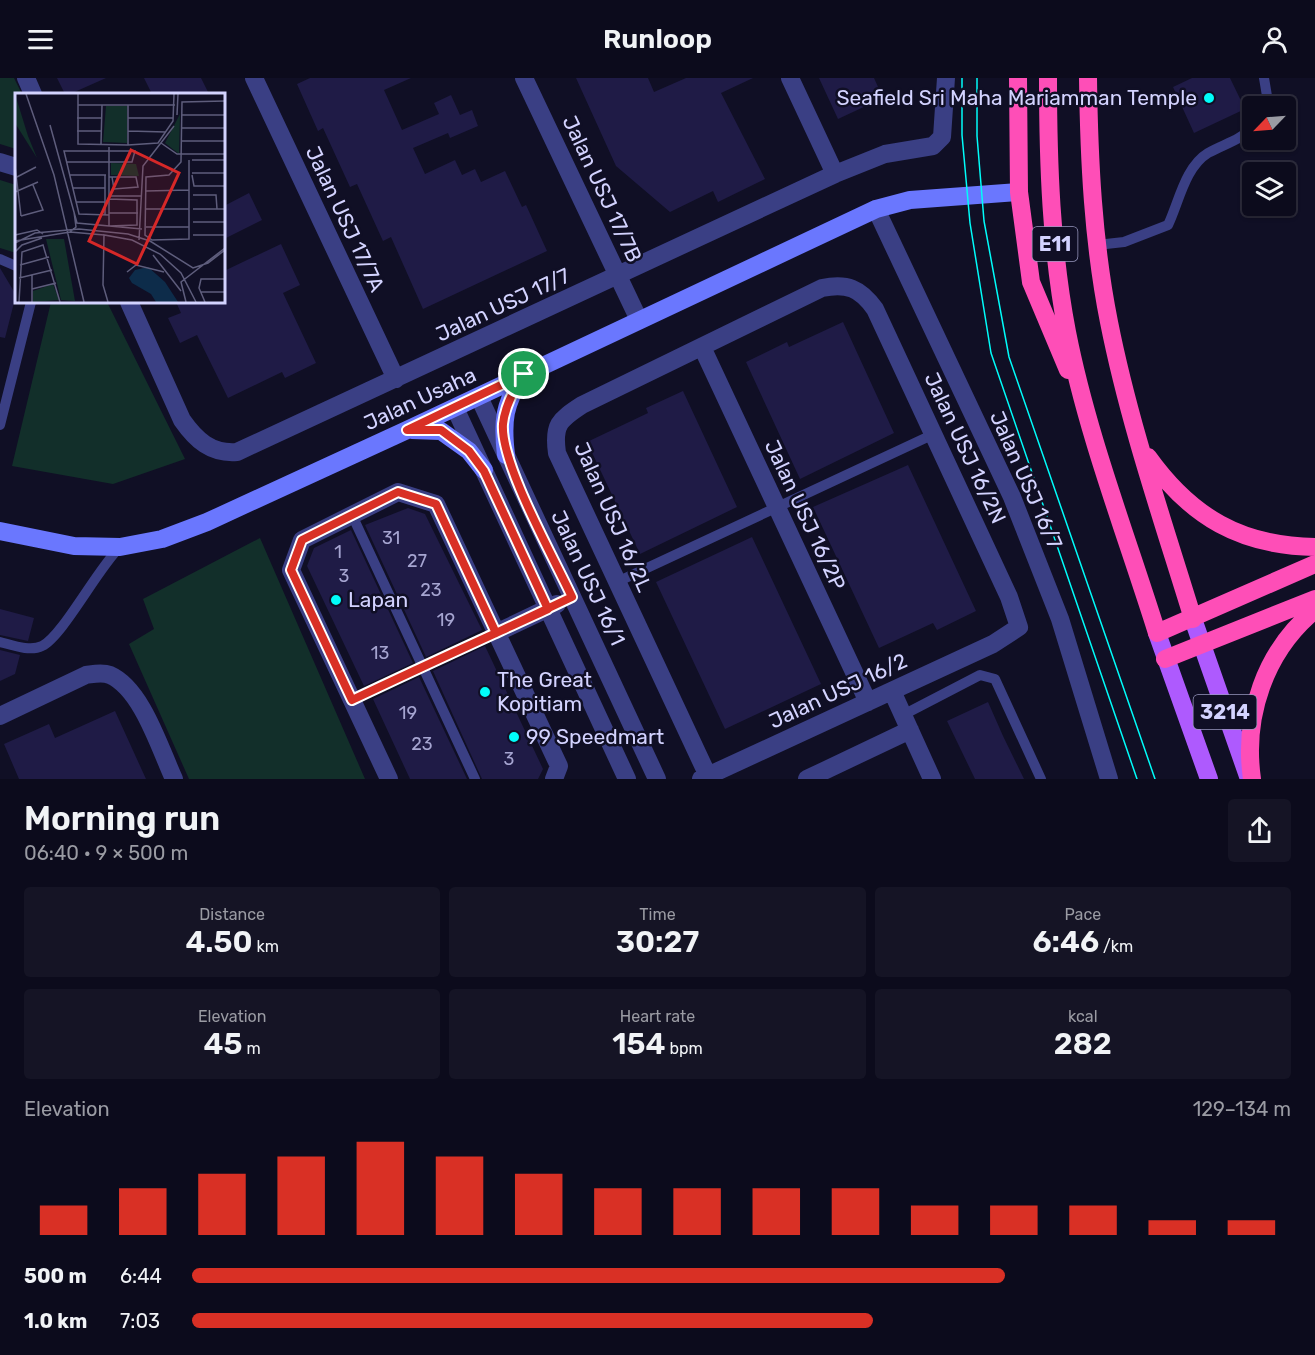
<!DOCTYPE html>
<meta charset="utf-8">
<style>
:root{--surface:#0c0b1c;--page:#151425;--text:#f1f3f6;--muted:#9a9ba3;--line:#2c2b3b;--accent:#d93025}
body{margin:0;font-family:Rubik,sans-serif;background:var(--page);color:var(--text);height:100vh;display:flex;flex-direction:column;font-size:22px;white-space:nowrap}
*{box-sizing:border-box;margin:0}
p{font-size:20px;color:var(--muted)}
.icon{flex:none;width:33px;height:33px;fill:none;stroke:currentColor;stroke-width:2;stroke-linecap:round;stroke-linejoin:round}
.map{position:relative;height:701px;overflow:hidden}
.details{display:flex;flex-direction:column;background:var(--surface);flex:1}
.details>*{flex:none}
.needle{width:39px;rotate:245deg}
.tools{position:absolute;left:1242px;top:18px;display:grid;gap:12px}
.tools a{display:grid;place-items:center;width:54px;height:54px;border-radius:6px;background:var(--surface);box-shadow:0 2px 4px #0004,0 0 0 2px var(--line);font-size:30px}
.pin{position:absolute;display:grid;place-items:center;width:51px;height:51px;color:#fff;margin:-26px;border:3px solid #fff;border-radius:50%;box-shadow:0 2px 6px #0007}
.round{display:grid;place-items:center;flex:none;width:63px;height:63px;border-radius:6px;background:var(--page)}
.summary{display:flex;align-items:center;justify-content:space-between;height:102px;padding:0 24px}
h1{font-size:33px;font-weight:600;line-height:45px}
.metrics{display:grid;grid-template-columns:repeat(3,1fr);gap:9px;height:102px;padding:6px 24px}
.metrics div{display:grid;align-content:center;border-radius:6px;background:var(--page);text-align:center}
.metrics b{font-size:30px;font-weight:600}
.metrics small{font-size:16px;font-weight:400}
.metrics p{font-size:16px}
.chart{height:168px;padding:12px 24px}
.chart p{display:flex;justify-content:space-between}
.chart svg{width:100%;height:108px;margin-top:6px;stroke:var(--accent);stroke-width:6}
ul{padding:0 24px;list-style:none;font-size:20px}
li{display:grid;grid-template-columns:96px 72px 1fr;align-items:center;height:45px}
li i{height:15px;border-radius:8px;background:var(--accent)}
header{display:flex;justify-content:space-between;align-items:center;height:78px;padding:0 24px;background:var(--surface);font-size:27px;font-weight:600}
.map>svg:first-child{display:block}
.green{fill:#122f2a}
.building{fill:#1f1b46}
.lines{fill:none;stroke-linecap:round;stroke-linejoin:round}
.lane{stroke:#3a3f84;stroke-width:10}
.street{stroke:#3a3f84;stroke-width:18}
.secondary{stroke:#6a77fe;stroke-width:18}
.primary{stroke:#ae5afe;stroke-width:18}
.highway{stroke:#fe4eb7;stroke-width:18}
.tram{stroke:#01fcf9;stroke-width:1.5}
.route-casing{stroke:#fff;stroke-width:12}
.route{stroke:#d93025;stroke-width:8}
.poi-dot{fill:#01fcf9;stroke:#100f25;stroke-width:2}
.labels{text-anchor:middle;stroke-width:5;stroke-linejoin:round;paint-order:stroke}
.number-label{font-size:18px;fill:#a6a5d1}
.shield{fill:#100f25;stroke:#9898be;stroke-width:1.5}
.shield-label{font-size:20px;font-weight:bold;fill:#d3d3ff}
.poi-label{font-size:21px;fill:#d3d3ff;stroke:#100f25;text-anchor:start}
.street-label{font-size:21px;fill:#d3d3ff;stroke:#100f25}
.inset-road{fill:none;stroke:#5e5d7c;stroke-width:1.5}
.view{fill:#d62828;fill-opacity:0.15;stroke:#d62828;stroke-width:3}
.inset-edge{fill:none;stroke:#d3d3ff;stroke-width:3}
</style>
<header><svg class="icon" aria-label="menu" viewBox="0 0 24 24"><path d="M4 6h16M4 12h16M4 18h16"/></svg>Runloop<svg class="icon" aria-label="person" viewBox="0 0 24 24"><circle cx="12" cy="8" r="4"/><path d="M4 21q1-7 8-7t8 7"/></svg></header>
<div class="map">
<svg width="1315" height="701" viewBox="0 0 1315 701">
<rect width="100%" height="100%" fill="#100f25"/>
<path class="green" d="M0 0H14L22 16H16V71L0 66Z
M0 102 16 107V175L0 170Z
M51 224H107L185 381 113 406 12 388Z
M260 460 365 701H189L129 566 154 551 143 521Z"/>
<path class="building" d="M57 0H106L70 16H65Z
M144 0H201L209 16H152Z
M310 0H411L384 12 402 52 439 36 434 25 451 17 460 37 472 32 478 48 450 60 448 55 413 70 425 96 455 82 462 97 475 91 481 104 505 93 522 129 526 127 547 173 423 231 391 159 383 163 357 106 350 109 323 50 318 53 297 6Z
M576 0H648L654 14 686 0H753L721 15 765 101 718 124 713 113 670 134 616 88Z
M819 0H874L883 20 838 41Z
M1192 0H1230L1245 31 1194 55 1173 9Z
M249 115 262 142 224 161V128Z
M281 166 300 207 283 215 316 285 285 300 282 294 228 320 197 257 180 265 168 240 181 235 176 224H224V193Z
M0 190 16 217 5 260 0 259Z
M843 244 894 355 800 401 746 284 787 264 789 269Z
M683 313 737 429 640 476 587 364 648 335 646 330Z
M908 387 976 533 937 552 933 545 879 570 813 429Z
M408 430 425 436 482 552 426 579 365 447Z
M351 452 413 585 364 608 307 488 314 470Z
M752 459 821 606 725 651 656 504Z
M0 531 34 540 28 563 0 557Z
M485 568 543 691 538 701H482L433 593Z
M0 572 20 577 15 596 0 603Z
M419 599 467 701H410L373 621Z
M988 624 1003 658 1024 701H975L947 643Z
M115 633 146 701H19L4 666 49 646 55 660Z"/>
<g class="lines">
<path class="lane" d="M1264 0 1267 18 1265 28
M1097 167 1124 164 1168 147C1179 124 1185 89 1208 75 1224 66 1239 63 1252 50
M0 181 16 188
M0 347 31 224
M352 437 475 701
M617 504 934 356
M0 564C12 567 30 574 42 568 62 559 98 490 120 469
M352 622 496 555
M903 637 980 597 995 601 1041 701"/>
<path class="street" d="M26 0 33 16
M254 0 396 301
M524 0 639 242
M790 0 835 96
M0 84 16 89
M876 131 1012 419 1060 541 1109 701
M129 224 182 342C196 362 211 376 237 374L835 96 885 76 933 68 942 59 946 0
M702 269 868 624
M479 319 657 701
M455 330 627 701
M496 555 557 526
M892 613 932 701
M0 638 86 597C94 596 102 594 110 597 142 611 160 671 174 701
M389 701 291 492 302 462 398 414 436 426 559 688 554 701
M701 701 993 566 1019 549 1009 519 875 231C860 210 847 205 822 210L582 327C559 342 553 347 557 375L708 698
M807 701 910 652"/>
<path class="secondary" d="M412 352 441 353 469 373 484 392
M506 377C502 343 504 326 523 297
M0 453 74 468 120 469 162 461 207 444 407 352 876 131 910 122 1019 114"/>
<path class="primary" d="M1193 541 1249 701
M1157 555 1209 701"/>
<path class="highway" d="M1018 0 1019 114 1031 204 1068 292
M1048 0C1048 85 1051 171 1067 254 1087 356 1126 456 1157 555L1315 486
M1088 0C1089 81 1093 164 1109 244 1129 345 1163 443 1193 541
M1148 379C1191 439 1241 468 1315 469
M1165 581 1315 521
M1252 701C1243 638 1265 573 1315 532"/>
<path class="tram" d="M962 0V57L970 145 991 275 1137 701
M977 0V58L984 143 1009 279 1155 701"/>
</g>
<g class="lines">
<defs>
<path id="route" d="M524 296 407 352H441L469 373 484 393 548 531C483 561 417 591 352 622L291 492 302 462 398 414 436 426 496 555 572 519C554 480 500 385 503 346 505 327 514 311 524 296"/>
</defs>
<use href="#route" class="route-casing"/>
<use href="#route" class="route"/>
</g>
<g class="poi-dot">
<circle cx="1209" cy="20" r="6"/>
<circle cx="336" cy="522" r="6"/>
<circle cx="485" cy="614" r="6"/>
<circle cx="514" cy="659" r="6"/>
</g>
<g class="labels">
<g class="number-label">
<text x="391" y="466">31</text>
<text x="338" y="480">1</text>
<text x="417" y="489">27</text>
<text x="344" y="504">3</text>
<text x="431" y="518">23</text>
<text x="446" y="548">19</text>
<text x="380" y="581">13</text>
<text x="408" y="641">19</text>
<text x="422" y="672">23</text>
<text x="509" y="687">3</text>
</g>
<g class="shield">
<rect x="1032.5" y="149" width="45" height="34" rx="4.5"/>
<rect x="1193.5" y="617" width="63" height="34" rx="4.5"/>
</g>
<g class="shield-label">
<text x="1055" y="173">E11</text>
<text x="1225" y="641">3214</text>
</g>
<g class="poi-label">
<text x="1197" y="27" text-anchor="end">Seafield Sri Maha Mariamman Temple</text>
<text x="348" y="529">Lapan</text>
<text x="497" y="609">The Great<tspan x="497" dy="24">Kopitiam</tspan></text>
<text x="526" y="666">99 Speedmart</text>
</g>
<g class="street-label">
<text transform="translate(602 111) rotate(65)" y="7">Jalan USJ 17/7B</text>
<text transform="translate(345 141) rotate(65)" y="7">Jalan USJ 17/7A</text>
<text transform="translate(503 227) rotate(-25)" y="7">Jalan USJ 17/7</text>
<text transform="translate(420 321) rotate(-25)" y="7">Jalan Usaha</text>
<text transform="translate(965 370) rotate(65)" y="7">Jalan USJ 16/2N</text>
<text transform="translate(1026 402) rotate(66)" y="7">Jalan USJ 16/7</text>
<text transform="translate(805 437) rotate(65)" y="7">Jalan USJ 16/2P</text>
<text transform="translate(613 439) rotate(66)" y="7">Jalan USJ 16/2L</text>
<text transform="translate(588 500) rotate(65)" y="7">Jalan USJ 16/1</text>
<text transform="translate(838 613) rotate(-25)" y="7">Jalan USJ 16/2</text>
</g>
</g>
<g transform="translate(15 15)">
<rect width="210" height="210" fill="#100f25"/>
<path d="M0 1 13 43 22 65 0 30ZM91 13H112V50L88 49ZM165 21 164 61 150 50ZM96 70 121 71 124 83 96 82ZM31 146H49L60 208 46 207ZM38 191 44 207 18 209V198Z" fill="#122f2a"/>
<path d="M133 174 150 189 163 209H141L136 201 117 190 114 185 120 177Z" fill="#0d2c4a"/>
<path class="inset-road" d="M11 1 39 82 69 209M63 1V51L113 52 143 50 158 28 159 1M63 12H160M113 12V52M162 22 163 1M167 22H210M62 25H86M113 25H158M35 32 62 130 127 136M167 35H210M62 38H86M113 38 151 39M167 48H210M146 50 162 61H210M86 51 87 12M174 67V146L137 147 130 142 131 84 154 82 166 69 167 9 210 8M177 67H210M52 69H117L120 58H49L64 121 94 122M0 73 6 123M177 80H210M55 82H91M90 82V122M177 82 179 93H210M94 84H121L123 94 99 96 97 84M0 85 21 74M58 95H90M131 98 174 97M0 99 23 89M178 102H201L202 116M94 103H127M94 106 122 107V132L94 133V54M61 109H90M130 116H174M178 116H210M94 120H123M6 123 28 117 18 92M178 129H210M131 134H174M55 139 61 134 59 119M0 142 22 137 28 141M178 142H210M124 147 128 73 159 33M0 148 55 139 89 142M0 150 20 140 64 136 113 141 135 148 178 175 193 170 210 157M0 159 7 152 27 145M138 162 166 198M5 172 34 164M112 179 121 172 149 179M17 182V209M4 185 37 177M17 196 41 190M186 199H210M4 209 7 159 28 152 45 209M93 209 88 192 89 142 117 147 145 161 166 180 181 209M171 209 166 189 210 155M190 209 184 195 186 186H210"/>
<path class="view" d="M116 57 164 80 122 171 74 148Z"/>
<rect width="210" height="210" class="inset-edge"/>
</g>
</svg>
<div class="tools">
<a><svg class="needle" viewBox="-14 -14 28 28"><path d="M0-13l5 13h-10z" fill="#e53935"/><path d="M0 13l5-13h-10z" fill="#9a9ba3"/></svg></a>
<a><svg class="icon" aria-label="layers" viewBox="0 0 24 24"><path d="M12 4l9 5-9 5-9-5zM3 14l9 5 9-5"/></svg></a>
</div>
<div class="pin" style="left:524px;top:296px;background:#1e9e55"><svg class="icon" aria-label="arrive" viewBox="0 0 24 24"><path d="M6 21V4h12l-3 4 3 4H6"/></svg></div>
</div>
<section class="details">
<div class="summary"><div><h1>Morning run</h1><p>06:40 · 9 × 500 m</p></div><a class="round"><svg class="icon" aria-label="share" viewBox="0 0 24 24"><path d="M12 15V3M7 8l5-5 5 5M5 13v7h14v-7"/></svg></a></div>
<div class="metrics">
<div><p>Distance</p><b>4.50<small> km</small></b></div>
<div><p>Time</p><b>30:27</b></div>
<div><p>Pace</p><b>6:46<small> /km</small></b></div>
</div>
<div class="metrics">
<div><p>Elevation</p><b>45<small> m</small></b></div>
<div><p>Heart rate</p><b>154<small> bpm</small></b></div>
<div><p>kcal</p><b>282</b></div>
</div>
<div class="chart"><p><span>Elevation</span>129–134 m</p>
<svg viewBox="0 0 160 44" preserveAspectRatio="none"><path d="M5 44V32M15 44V25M25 44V19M35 44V12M45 44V6M55 44V12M65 44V19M75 44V25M85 44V25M95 44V25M105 44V25M115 44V32M125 44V32M135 44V32M145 44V38M155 44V38"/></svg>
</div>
<ul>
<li><b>500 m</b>6:44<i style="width:74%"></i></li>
<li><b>1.0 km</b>7:03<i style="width:62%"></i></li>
</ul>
</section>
